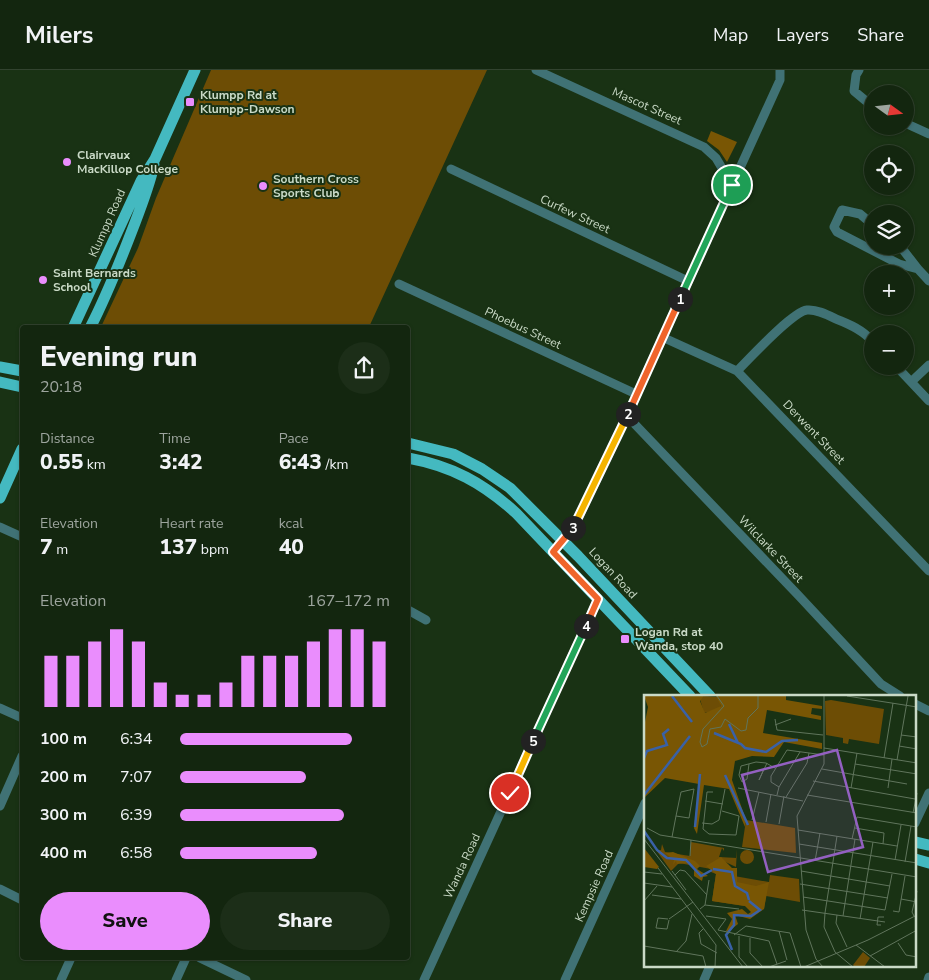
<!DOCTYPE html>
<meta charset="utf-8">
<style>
:root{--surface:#13260f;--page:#1c2e18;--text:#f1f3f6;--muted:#9da59e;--line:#32432f;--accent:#ea8dfd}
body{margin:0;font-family:"Nunito Sans",sans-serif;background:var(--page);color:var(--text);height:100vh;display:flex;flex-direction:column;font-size:19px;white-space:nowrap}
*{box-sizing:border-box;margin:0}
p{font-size:16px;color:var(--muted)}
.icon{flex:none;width:28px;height:28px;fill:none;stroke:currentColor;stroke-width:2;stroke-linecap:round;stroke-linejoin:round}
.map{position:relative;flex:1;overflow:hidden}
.side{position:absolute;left:20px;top:255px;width:390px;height:635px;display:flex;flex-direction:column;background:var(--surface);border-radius:5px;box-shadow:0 1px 4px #0004,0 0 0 1px var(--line)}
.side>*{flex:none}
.needle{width:32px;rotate:105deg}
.buttons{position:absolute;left:864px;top:15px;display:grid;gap:10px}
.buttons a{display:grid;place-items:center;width:50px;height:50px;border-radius:50%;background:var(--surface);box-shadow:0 1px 4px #0004,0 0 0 1px var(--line);font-size:25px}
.pin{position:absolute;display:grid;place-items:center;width:42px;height:42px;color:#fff;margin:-21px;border:2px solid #fff;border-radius:50%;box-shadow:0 1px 5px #0007}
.km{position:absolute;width:25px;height:25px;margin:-12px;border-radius:50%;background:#222;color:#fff;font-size:14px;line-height:25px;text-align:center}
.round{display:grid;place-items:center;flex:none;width:52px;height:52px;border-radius:26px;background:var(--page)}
.overview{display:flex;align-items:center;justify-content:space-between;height:85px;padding:0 20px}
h1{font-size:28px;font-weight:800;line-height:38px}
.stats{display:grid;grid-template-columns:repeat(3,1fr);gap:8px;height:85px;padding:5px 20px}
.stats div{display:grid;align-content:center}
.stats b{font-size:21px;font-weight:800}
.stats small{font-size:14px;font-weight:400}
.stats p{font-size:14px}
.chart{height:140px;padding:10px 20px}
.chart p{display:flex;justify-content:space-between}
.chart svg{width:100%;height:90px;margin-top:5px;stroke:var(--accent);stroke-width:6}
.primary-button{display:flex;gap:10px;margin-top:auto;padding:10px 20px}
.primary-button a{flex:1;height:58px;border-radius:30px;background:var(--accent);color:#111;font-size:20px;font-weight:800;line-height:58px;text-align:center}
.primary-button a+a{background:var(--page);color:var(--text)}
ul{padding:0 20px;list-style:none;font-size:16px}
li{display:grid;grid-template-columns:80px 60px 1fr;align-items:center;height:38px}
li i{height:12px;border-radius:6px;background:var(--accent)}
header{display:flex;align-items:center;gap:30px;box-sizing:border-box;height:70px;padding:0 25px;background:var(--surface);border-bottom:1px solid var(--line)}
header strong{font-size:24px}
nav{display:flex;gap:28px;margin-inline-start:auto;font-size:18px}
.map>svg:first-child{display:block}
.green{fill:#6d4d05}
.forest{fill:#795604}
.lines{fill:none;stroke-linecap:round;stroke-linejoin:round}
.minor{stroke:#407275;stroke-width:9}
.major{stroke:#44b9c0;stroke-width:11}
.split-1-casing{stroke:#fff;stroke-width:10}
.split-2-casing{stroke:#fff;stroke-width:10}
.split-3-casing{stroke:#fff;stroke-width:10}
.split-4-casing{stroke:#fff;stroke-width:10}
.split-5-casing{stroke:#fff;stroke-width:10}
.split-6-casing{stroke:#fff;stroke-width:10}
.split-1{stroke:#22a559;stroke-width:6}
.split-2{stroke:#f0652b;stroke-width:6}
.split-3{stroke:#f5b400;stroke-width:6}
.split-4{stroke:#f0652b;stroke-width:6}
.split-5{stroke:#22a559;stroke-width:6}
.split-6{stroke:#f5b400;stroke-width:6}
.poi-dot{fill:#ea8dfd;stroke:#193214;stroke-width:2}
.labels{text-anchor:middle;stroke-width:4;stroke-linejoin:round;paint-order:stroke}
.poi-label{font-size:12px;font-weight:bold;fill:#cadac7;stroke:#193214;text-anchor:start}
.street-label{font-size:12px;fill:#cadac7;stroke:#193214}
.inset-river{fill:none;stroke:#3961a7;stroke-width:2.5}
.inset-road{fill:none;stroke:#60755c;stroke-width:1}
.view{fill:#9360c1;fill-opacity:0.15;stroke:#9360c1;stroke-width:2.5}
.inset-edge{fill:none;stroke:#cadac7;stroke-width:2.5}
</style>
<header>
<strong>Milers</strong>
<nav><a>Map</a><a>Layers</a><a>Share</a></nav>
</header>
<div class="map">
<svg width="929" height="910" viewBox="0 0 929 910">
<rect width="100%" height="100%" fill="#193214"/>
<path class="green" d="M211 0H487L369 257H101L138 178 156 128Z"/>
<path class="forest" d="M711 61 737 72 727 92 719 80 707 71Z"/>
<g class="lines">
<path class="minor" d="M536 0 704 77 716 88 732 115
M859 0 856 5 854 21 872 36
M905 53 929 64
M451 99 688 211
M872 154 860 144 842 140 834 157 837 162 899 194 918 199
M900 176 918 199 929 211
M399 214 636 324
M662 267 737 301 929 501
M896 296 929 331
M737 301C750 288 792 242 807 240 817 239 828 245 836 249 849 254 863 260 872 271
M911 312 929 295
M627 346 799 526 881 614 900 626
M0 457 22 467
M553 482 574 457 627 346 780 10V0
M408 540 426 550
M915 634 929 641
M0 638 22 648
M0 736 22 686
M915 753 929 723
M0 819 22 830
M200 888 246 910
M61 910 71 888
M176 910 186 888
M424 910 598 529
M565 910 645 733
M704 910 710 896
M928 910 929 907"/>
<path class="major" d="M73 258 141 111 155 89 195 0
M90 258C107 225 120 192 133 158 141 137 149 117 154 95
M0 297 22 301
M0 312 22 317
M408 373 453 384 482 399 510 418 578 486 710 626
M408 388C452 396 483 413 516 443L690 626
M0 428 22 379
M915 772 929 775
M915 789 929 793"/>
</g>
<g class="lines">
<defs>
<path id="split-1" d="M680 229 732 115"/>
<path id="split-2" d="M628 344 680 229"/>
<path id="split-3" d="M573 458 628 344"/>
<path id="split-4" d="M573 458 553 482 598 529 586 556"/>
<path id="split-5" d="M533 671 586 556"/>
<path id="split-6" d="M510 723 533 671"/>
</defs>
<use href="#split-1" class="split-1-casing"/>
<use href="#split-2" class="split-2-casing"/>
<use href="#split-3" class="split-3-casing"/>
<use href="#split-4" class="split-4-casing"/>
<use href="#split-5" class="split-5-casing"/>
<use href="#split-6" class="split-6-casing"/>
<use href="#split-1" class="split-1"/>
<use href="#split-2" class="split-2"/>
<use href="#split-3" class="split-3"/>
<use href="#split-4" class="split-4"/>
<use href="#split-5" class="split-5"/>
<use href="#split-6" class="split-6"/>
</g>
<g class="poi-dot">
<rect x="185" y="27" width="10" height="10" rx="2.5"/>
<circle cx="67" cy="92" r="5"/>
<circle cx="263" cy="116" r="5"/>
<circle cx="43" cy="210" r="5"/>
<rect x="620" y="564" width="10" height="10" rx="2.5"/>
</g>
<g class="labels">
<g class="poi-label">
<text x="200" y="29">Klumpp Rd at<tspan x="200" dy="14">Klumpp-Dawson</tspan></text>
<text x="77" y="89">Clairvaux<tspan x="77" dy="14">MacKillop College</tspan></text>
<text x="273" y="113">Southern Cross<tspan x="273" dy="14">Sports Club</tspan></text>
<text x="53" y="207">Saint Bernards<tspan x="53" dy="14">School</tspan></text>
<text x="635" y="566">Logan Rd at<tspan x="635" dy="14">Wanda, stop 40</tspan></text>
</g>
<g class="street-label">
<text transform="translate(647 36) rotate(24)" y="4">Mascot Street</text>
<text transform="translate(575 144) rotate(25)" y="4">Curfew Street</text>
<text transform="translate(107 153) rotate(-66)" y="4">Klumpp Road</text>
<text transform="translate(523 258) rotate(25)" y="4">Phoebus Street</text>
<text transform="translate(814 362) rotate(46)" y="4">Derwent Street</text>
<text transform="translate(771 479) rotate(46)" y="4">Wilclarke Street</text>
<text transform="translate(613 503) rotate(47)" y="4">Logan Road</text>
<text transform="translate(462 796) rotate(-65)" y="4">Wanda Road</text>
<text transform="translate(594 816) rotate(-66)" y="4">Kempsie Road</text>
</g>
</g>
<g transform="translate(644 625)">
<rect width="272" height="272" fill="#193214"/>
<path d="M60 1 74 2 77 11 73 15 60 18 56 4ZM187 5 240 14 235 49 205 44 204 49 199 48V43L182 40 181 6ZM102 125 151 133 152 158 98 152ZM47 147 80 153V156L78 153 75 162 93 163V154L92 172 75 164 73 178 125 187 126 180 155 184 156 207 122 201 120 214 68 206 72 179 67 177V174L35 168 27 176 12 155H17L18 149 21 157 46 161ZM96 162a7 7 0 1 1 14 0a7 7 0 1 1-14 0ZM219 257 226 263 220 272H211L209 270Z" fill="#6d4d05"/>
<path d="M0 1H60L56 6 61 18 77 11 72 1H142V5L178 11V14L168 13 167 19 177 21V25L123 15 119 38 178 48V54L140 47 130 62 108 61 91 66 88 85 102 125 101 132 85 94 60 90 53 139 50 133 55 89 21 83 0 103V32L4 12ZM0 153 15 172 13 174 0 172ZM29 157 51 166 56 171 53 174 64 181 59 182 58 186 50 181V173L43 168 33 169 32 166 29 170 30 165 21 158ZM77 162 88 173H93V187L112 191 125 187 120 214 106 224 91 220 94 229 85 236H82L88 224 83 218 98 214 104 219 107 217 101 211 68 206 72 179 62 171Z" fill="#795604"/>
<path class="inset-river" d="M28 1 48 27M85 29 94 48M70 38 97 49 101 53 122 57 138 46 154 45M0 63 3 56 23 50 19 39 25 34M81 80 104 130M0 100 46 41M51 132 56 79M0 136 13 155 23 163 42 165 57 181 68 175M69 174 88 177 91 191 103 198 105 205M88 255 82 240 90 230V220L107 221 116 215 105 206"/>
<path class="inset-road" d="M73 1 80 11 59 34 56 47 58 52 63 49 66 34 77 32 81 24 97 36 102 35 104 23 114 13V1M203 1 273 12M131 24 133 35 179 40M131 30 147 24M257 40 273 42M255 51 273 54M180 53 273 68M240 63 249 8M253 65 264 1M105 69 103 84 98 87 95 80 97 71 112 67 122 68 131 73M211 69 273 79M178 74 263 89M119 76 115 85 123 68M169 86 271 104M135 92 127 87V81L143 55 180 60M94 93 159 106M207 93 213 58M244 93 248 64M69 97H63L59 134 65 139 92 140 95 121 78 116M133 100 135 92 156 57M163 100 273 118M142 102 163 68 165 58M61 106 79 109M269 118 273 98M108 125 115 97M122 127 127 99M58 128 68 129 75 125 81 94M135 129 140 101M3 133 16 140 273 182M211 133 240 138 239 149M154 135 253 151M28 142 32 121 37 97 50 94 45 123 32 121M0 144 99 272M208 144 213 122 273 132M155 149 273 168M46 161 47 145M251 165 257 130M171 166 176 138M261 167 267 131M14 173 72 250 71 272M28 176 42 195M157 176 246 191M0 177 18 179M31 180 36 175 41 176 63 200M0 188 28 192M156 189 244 203M8 200 37 204M159 202 241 215 248 179M257 204 273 207M0 206 13 191M61 210 65 185M56 214 61 210 95 214M158 215 241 227M249 216 255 217 261 181M181 218 193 141M181 218 180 232 191 257 209 272M193 220 192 228 203 252M62 221 82 224 74 235M199 221 211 144M270 221 268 217 273 196M25 224 49 207M216 224 229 147M237 230H233L234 222H240M12 233 14 223 24 224M12 233 23 234 25 225M59 234 55 238 57 249 73 258M74 235 125 246 133 269M135 236 143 265M90 240 102 231 146 238 157 272M95 241V262L104 272M106 243V258L119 272M254 248 262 260 273 262M212 250 241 272M0 251 59 261 62 272M32 257 42 246 48 219M226 261 273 235M125 272 142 266M160 272 224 245 273 220M179 272 172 264 162 235 153 121 180 69V1"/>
<path class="view" d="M193 55 219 152 124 177 98 80Z"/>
<rect width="272" height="272" class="inset-edge"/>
</g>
</svg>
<div class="buttons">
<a><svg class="needle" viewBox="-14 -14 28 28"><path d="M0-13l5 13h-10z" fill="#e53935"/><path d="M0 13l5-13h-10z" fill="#9da59e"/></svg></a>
<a><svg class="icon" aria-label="locate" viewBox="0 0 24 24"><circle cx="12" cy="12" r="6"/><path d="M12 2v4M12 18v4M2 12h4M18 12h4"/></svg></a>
<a><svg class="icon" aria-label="layers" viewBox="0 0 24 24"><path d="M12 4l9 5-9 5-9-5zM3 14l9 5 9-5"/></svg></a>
<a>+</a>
<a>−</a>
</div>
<div class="pin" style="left:732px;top:115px;background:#1e9e55"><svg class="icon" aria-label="arrive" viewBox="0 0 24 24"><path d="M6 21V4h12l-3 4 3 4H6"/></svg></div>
<div class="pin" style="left:510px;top:723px;background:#d93025"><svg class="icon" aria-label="check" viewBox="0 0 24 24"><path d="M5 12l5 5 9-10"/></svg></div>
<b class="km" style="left:680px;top:229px">1</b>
<b class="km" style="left:628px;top:344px">2</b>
<b class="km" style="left:573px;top:458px">3</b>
<b class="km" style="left:586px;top:556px">4</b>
<b class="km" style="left:533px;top:671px">5</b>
<section class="side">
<div class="overview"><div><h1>Evening run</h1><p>20:18</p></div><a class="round"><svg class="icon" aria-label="share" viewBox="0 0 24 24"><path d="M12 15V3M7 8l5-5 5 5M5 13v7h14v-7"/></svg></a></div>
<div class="stats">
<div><p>Distance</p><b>0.55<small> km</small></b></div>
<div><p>Time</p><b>3:42</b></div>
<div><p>Pace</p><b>6:43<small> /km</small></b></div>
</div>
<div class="stats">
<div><p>Elevation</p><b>7<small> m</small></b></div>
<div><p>Heart rate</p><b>137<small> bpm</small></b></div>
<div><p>kcal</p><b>40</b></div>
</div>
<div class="chart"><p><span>Elevation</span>167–172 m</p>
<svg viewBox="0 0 160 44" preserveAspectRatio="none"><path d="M5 44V19M15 44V19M25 44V12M35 44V6M45 44V12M55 44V32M65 44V38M75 44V38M85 44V32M95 44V19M105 44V19M115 44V19M125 44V12M135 44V6M145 44V6M155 44V12"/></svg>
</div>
<ul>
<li><b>100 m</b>6:34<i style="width:82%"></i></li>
<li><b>200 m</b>7:07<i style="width:60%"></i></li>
<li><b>300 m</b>6:39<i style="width:78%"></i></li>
<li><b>400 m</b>6:58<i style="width:65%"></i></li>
</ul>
<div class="primary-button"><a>Save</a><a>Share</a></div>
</section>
</div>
